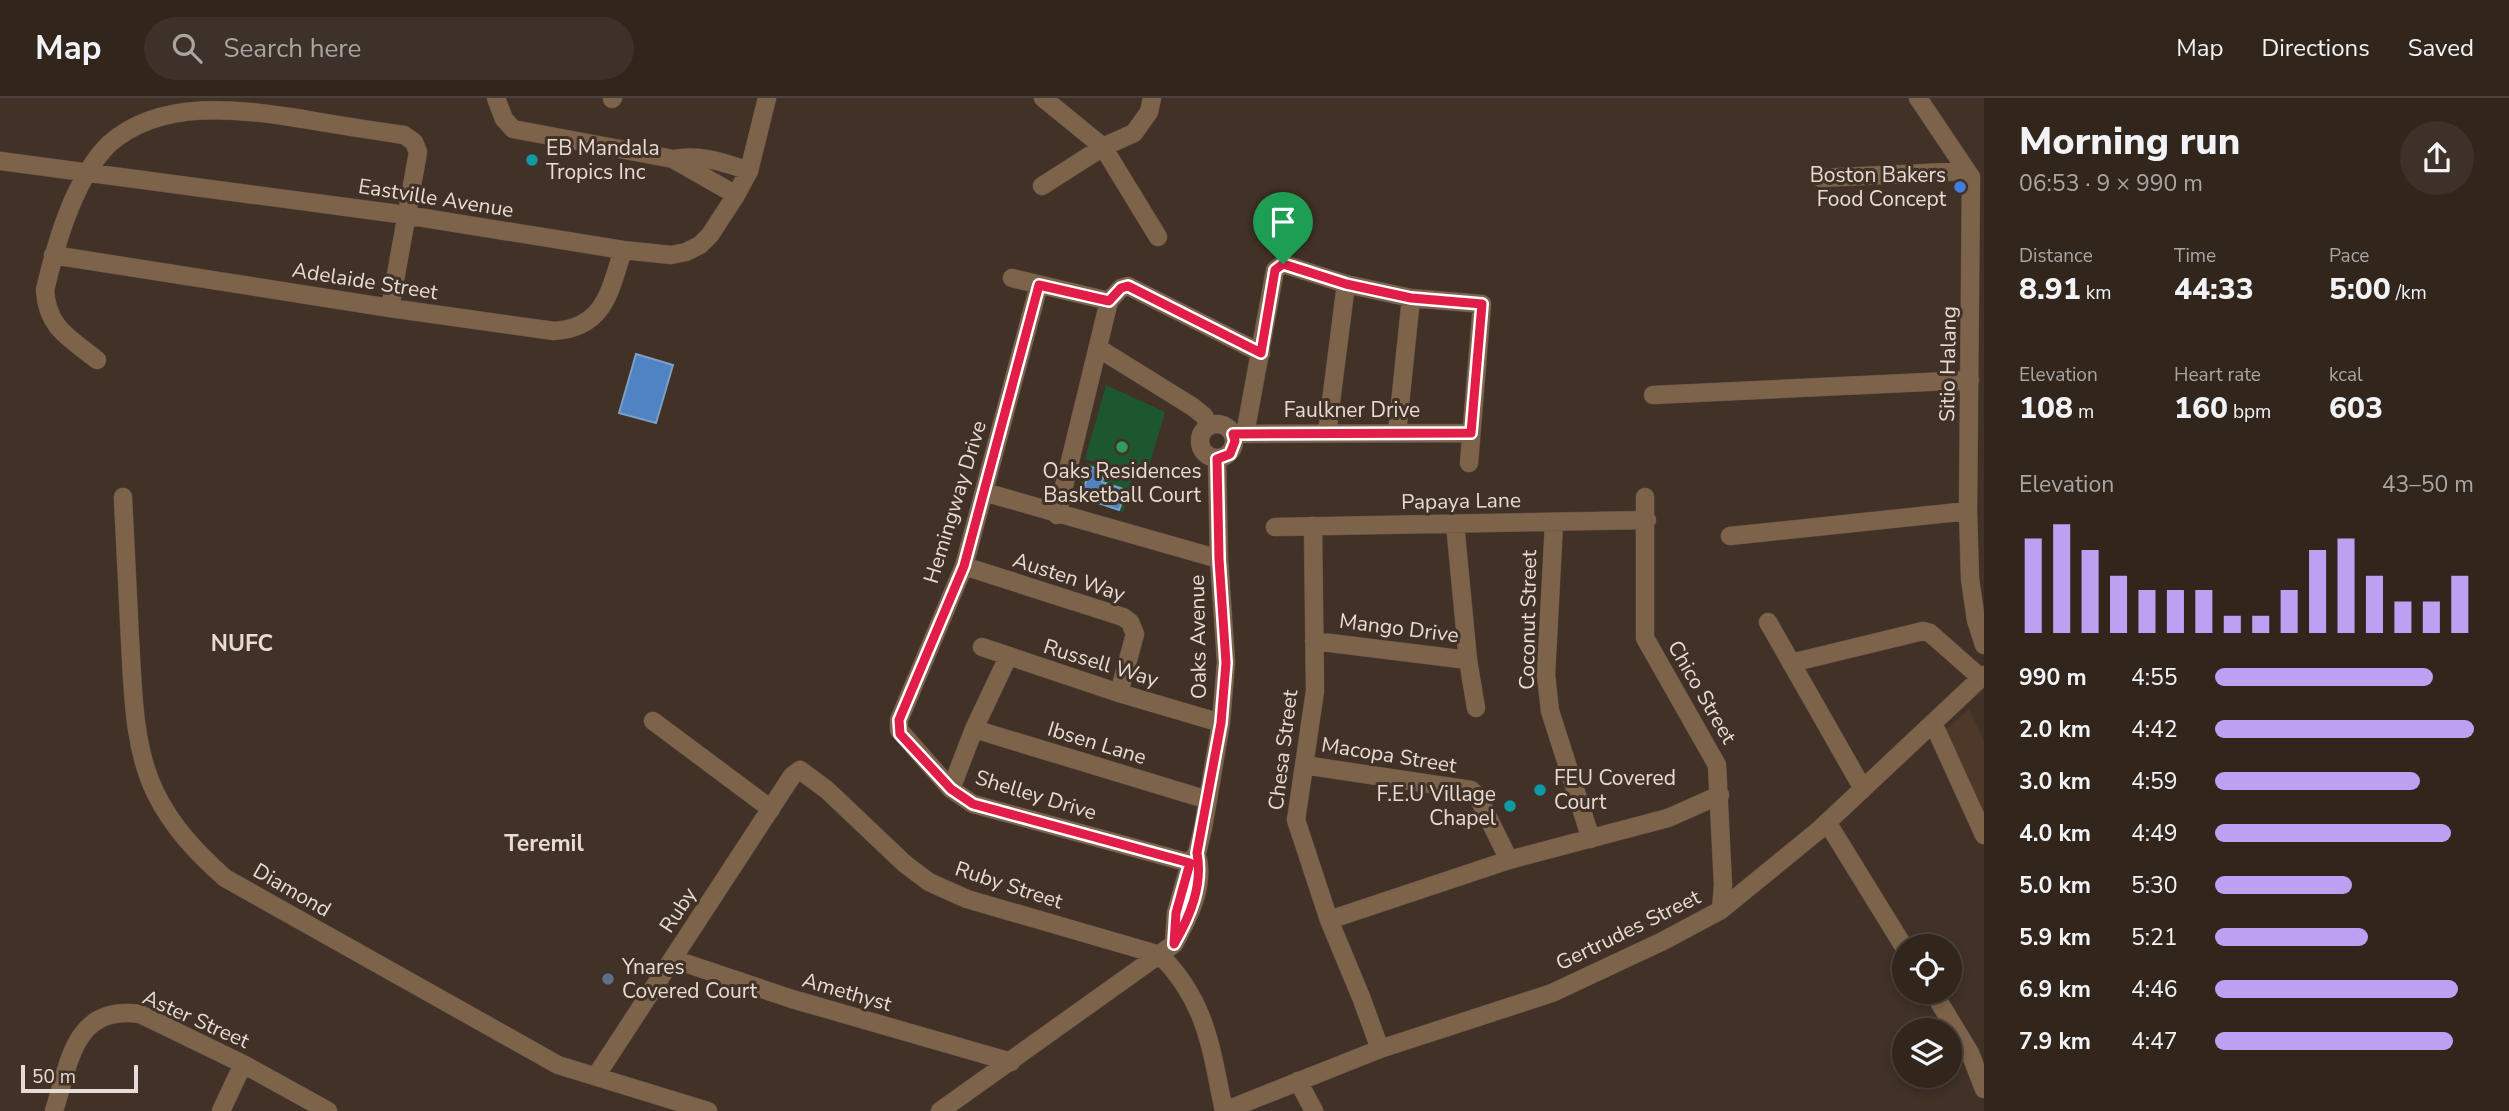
<!DOCTYPE html>
<meta charset="utf-8">
<style>
:root{--surface:#31251c;--page:#3d3129;--text:#f1f3f6;--muted:#a8a5a3;--line:#4c423b;--accent:#bca0f2}
body{margin:0;font-family:"Nunito Sans",sans-serif;background:var(--page);color:var(--text);height:100vh;display:flex;flex-direction:column;font-size:26px;white-space:nowrap}
*{box-sizing:border-box;margin:0}
p{font-size:23px;color:var(--muted)}
.icon{flex:none;width:38px;height:38px;fill:none;stroke:currentColor;stroke-width:2;stroke-linecap:round;stroke-linejoin:round}
.map{position:relative;flex:1;overflow:hidden}
.side{display:flex;flex-direction:column;background:var(--surface);width:525px}
.side>*{flex:none}
.fabs{position:absolute;left:1892px;top:836px;display:grid;gap:14px}
.fabs a{display:grid;place-items:center;width:70px;height:70px;border-radius:50%;background:var(--surface);box-shadow:0 4px 10px #0003,0 0 0 2px var(--line);font-size:35px}
.scale{position:absolute;left:21px;bottom:18px;width:117px;box-sizing:border-box;padding-left:7px;border:4px solid #e6dcd5;border-top:0;font-size:19px;line-height:24px;white-space:nowrap;color:#e6dcd5;-webkit-text-stroke:5px #413126;paint-order:stroke}
.pin{position:absolute;display:grid;place-items:center;width:60px;height:60px;color:#fff;margin:-72px -30px;border-radius:50% 50% 50% 0;rotate:-45deg;box-shadow:0 0 7px #0007}
.pin .icon{rotate:45deg}
.round{display:grid;place-items:center;flex:none;width:74px;height:74px;border-radius:37px;background:var(--page)}
.overview{display:flex;align-items:center;justify-content:space-between;height:119px;padding:0 35px}
h1{font-size:38px;font-weight:800;line-height:52px}
.stats{display:grid;grid-template-columns:repeat(3,1fr);gap:10px;height:119px;padding:7px 35px}
.stats div{display:grid;align-content:center}
.stats b{font-size:30px;font-weight:800}
.stats small{font-size:19px;font-weight:400}
.stats p{font-size:19px}
.chart{height:196px;padding:14px 35px}
.chart p{display:flex;justify-content:space-between}
.chart svg{width:100%;height:126px;margin-top:7px;stroke:var(--accent);stroke-width:6}
ul{padding:0 35px;list-style:none;font-size:23px}
li{display:grid;grid-template-columns:112px 84px 1fr;align-items:center;height:52px}
li i{height:18px;border-radius:9px;background:var(--accent)}
header{display:flex;align-items:center;gap:42px;box-sizing:border-box;height:98px;padding:0 35px;background:var(--surface);border-bottom:2px solid var(--line)}
header strong{font-size:33px}
nav{display:flex;gap:38px;margin-inline-start:auto;font-size:24px}
.search{width:490px;height:63px;background:var(--page);display:flex;align-items:center;gap:18px;box-sizing:border-box;padding:0 24px;border-radius:38px;color:var(--muted);font-size:26px}
main{display:flex;flex:1;min-height:0}
.map>svg:first-child{display:block}
.built{fill:#4d3829}
.green{fill:#1c5730}
.water{fill:#4f83c1;stroke:#7c9ec7;stroke-width:2}
.lines{fill:none;stroke-linecap:round;stroke-linejoin:round}
.minor-casing{stroke:#5f5046;stroke-width:19}
.minor{stroke:#7d634a;stroke-width:18}
.route-casing{stroke:#fff;stroke-width:14}
.route{stroke:#e11d48;stroke-width:9}
.culture-dot{fill:#0f9aa8;stroke:#413126;stroke-width:2.5}
.shop-dot{fill:#3f7fe0;stroke:#413126;stroke-width:2.5}
.leisure-dot{fill:#2e9e5b;stroke:#413126;stroke-width:2.5}
.service-dot{fill:#5c6f8a;stroke:#413126;stroke-width:2.5}
.labels{text-anchor:middle;stroke-width:6;stroke-linejoin:round;paint-order:stroke}
.poi-label{font-size:21px;fill:#e6dcd5;stroke:#413126;text-anchor:start}
.street-label{font-size:21px;fill:#e6dcd5;stroke:#413126}
.neighbourhood-label{font-size:23px;font-weight:bold;fill:#e6dcd5;stroke:#413126}
</style>
<header>
<strong>Map</strong>
<div class="search"><svg class="icon" aria-label="search" viewBox="0 0 24 24"><circle cx="10" cy="10" r="6"/><path d="M15 15l6 6"/></svg>Search here</div>
<nav><a>Map</a><a>Directions</a><a>Saved</a></nav>
</header>
<main>
<div class="map">
<svg width="1984" height="1013" viewBox="0 0 1984 1013">
<rect width="100%" height="100%" fill="#413126"/>
<path class="built" d="M1969 611 1984 643V724L1942 635Z"/>
<path class="green" d="M1106 287 1165 314 1146 379 1085 361Z
M1087 365 1133 378 1123 414 1078 401Z"/>
<path class="water" d="M636 256 673 267 656 325 619 315Z
M1091 369 1105 373 1102 384 1126 392 1119 412 1081 399Z"/>
<g class="lines">
<defs>
<path id="minor" d="M496 0 504 21 513 31 673 61C700 56 723 64 749 73
M1043 0 1103 49 1158 139
M1918 0 1971 79 1968 413 1970 481 1976 522 1984 547
M612 1 613 0
M673 61 736 97
M0 63 406 117 623 152 671 157 686 154 700 147 710 137 736 97 749 73 767 0
M1821 80 1967 73
M1042 88 1103 49 1134 35 1149 14 1152 0
M53 157 390 210 554 233C605 230 610 192 623 152
M1012 180 1109 203
M1039 187 964 468 899 622V632L951 691 973 706 1190 765
M1098 250 1193 309 1204 318 1209 328
M97 262C70 240 47 230 45 192 56 145 74 81 109 46 161 0 239 11 303 21 336 27 370 32 404 37L414 44 418 54 390 210
M1653 297 1970 282
M1200 343a17 17 0 1 1 34 0a17 17 0 1 1-34 0Z
M1327 335 1346 186
M1397 335 1411 200
M1233 336 1471 335
M1245 336 1275 172 1283 166 1346 186 1411 200 1482 206 1469 365
M984 394 1219 461
M123 399C125 447 128 495 130 542 133 592 133 648 155 694 172 729 197 755 225 780L558 967 708 1013
M1645 399V540L1717 667 1723 787 1721 812
M1057 417 1109 203 1121 190 1128 188 1261 255
M1554 425 1546 577 1550 613 1591 741
M1455 426 1468 562 1476 610
M1313 428 1315 593 1296 722 1329 822 1361 899 1380 951
M1275 429 1647 422
M1730 438 1968 413
M964 468 1123 519 1130 524 1135 536 1119 595
M1768 524 1863 691
M1314 543 1468 562
M982 549 1119 595 1221 625
M1791 565 1923 533 1930 535 1981 580
M653 623 771 711
M1933 625 1984 737
M974 631 1208 702
M1304 667 1471 692 1478 699 1509 762
M951 691 974 631 1008 559
M1827 724 1904 849
M1329 822 1509 762 1668 720 1720 697
M1174 846 1176 815 1190 765 1197 755 1203 730 1221 625 1226 564 1219 461 1217 361
M673 861 792 901 1011 964
M1933 894 1970 955 1984 991
M596 978 792 678 800 672 827 692 905 766 929 784 967 801 1160 857C1207 904 1211 951 1224 1013
M1298 983 1314 1013
M54 1013C70 963 74 907 140 916L243 966 328 1013
M221 1013 243 966
M940 1013 1174 846C1188 821 1204 790 1198 761
M1224 1013 1380 951 1552 895 1663 843 1721 812 1819 732 1984 577"/>
</defs>
<use href="#minor" class="minor-casing"/>
<use href="#minor" class="minor"/>
</g>
<g class="lines">
<defs>
<path id="route" d="M1283 166 1346 186 1411 200 1482 206 1471 335 1233 336 1235 343 1230 356 1217 361 1219 461 1226 565 1221 625 1197 755C1203 788 1190 818 1174 846L1176 815 1190 765 973 706 951 691 900 636 899 622 964 468 1039 187 1109 203 1121 190 1128 188 1261 255 1275 172Z"/>
</defs>
<use href="#route" class="route-casing"/>
<use href="#route" class="route"/>
</g>
<g class="culture-dot">
<circle cx="532" cy="62" r="7"/>
<circle cx="1540" cy="692" r="7"/>
<circle cx="1510" cy="708" r="7"/>
</g>
<circle class="shop-dot" cx="1960" cy="89" r="7"/>
<circle class="leisure-dot" cx="1122" cy="349" r="7"/>
<circle class="service-dot" cx="608" cy="881" r="7"/>
<g class="labels">
<g class="poi-label">
<text x="546" y="57">EB Mandala<tspan x="546" dy="24">Tropics Inc</tspan></text>
<text x="1946" y="84" text-anchor="end">Boston Bakers<tspan x="1946" dy="24">Food Concept</tspan></text>
<text x="1122" y="380" text-anchor="middle">Oaks Residences<tspan x="1122" dy="24">Basketball Court</tspan></text>
<text x="1554" y="687">FEU Covered<tspan x="1554" dy="24">Court</tspan></text>
<text x="1496" y="703" text-anchor="end">F.E.U Village<tspan x="1496" dy="24">Chapel</tspan></text>
<text x="622" y="876">Ynares<tspan x="622" dy="24">Covered Court</tspan></text>
</g>
<g class="street-label">
<text transform="translate(436 100) rotate(9)" y="7">Eastville Avenue</text>
<text transform="translate(365 183) rotate(9)" y="7">Adelaide Street</text>
<text transform="translate(1948 266) rotate(-89)" y="7">Sitio Halang</text>
<text x="1352" y="319">Faulkner Drive</text>
<text transform="translate(1461 403) rotate(-1)" y="7">Papaya Lane</text>
<text transform="translate(955 404) rotate(-73)" y="7">Hemingway Drive</text>
<text transform="translate(1069 479) rotate(18)" y="7">Austen Way</text>
<text transform="translate(1528 522) rotate(-89)" y="7">Coconut Street</text>
<text transform="translate(1399 530) rotate(7)" y="7">Mango Drive</text>
<text transform="translate(1198 539) rotate(-91)" y="7">Oaks Avenue</text>
<text transform="translate(1101 565) rotate(17)" y="7">Russell Way</text>
<text transform="translate(1702 594) rotate(60)" y="7">Chico Street</text>
<text transform="translate(1097 645) rotate(17)" y="7">Ibsen Lane</text>
<text transform="translate(1283 652) rotate(-83)" y="7">Chesa Street</text>
<text transform="translate(1389 657) rotate(9)" y="7">Macopa Street</text>
<text transform="translate(1036 697) rotate(17)" y="7">Shelley Drive</text>
<text transform="translate(1009 787) rotate(18)" y="7">Ruby Street</text>
<text transform="translate(292 792) rotate(30)" y="7">Diamond</text>
<text transform="translate(678 812) rotate(-57)" y="7">Ruby</text>
<text transform="translate(1628 832) rotate(-26)" y="7">Gertrudes Street</text>
<text transform="translate(847 894) rotate(16)" y="7">Amethyst</text>
<text transform="translate(196 921) rotate(24)" y="7">Aster Street</text>
</g>
<g class="neighbourhood-label">
<text x="242" y="553">NUFC</text>
<text x="544" y="753">Teremil</text>
</g>
</g>
</svg>
<div class="fabs">
<a><svg class="icon" aria-label="locate" viewBox="0 0 24 24"><circle cx="12" cy="12" r="6"/><path d="M12 2v4M12 18v4M2 12h4M18 12h4"/></svg></a>
<a><svg class="icon" aria-label="layers" viewBox="0 0 24 24"><path d="M12 4l9 5-9 5-9-5zM3 14l9 5 9-5"/></svg></a>
</div>
<div class="scale">50 m</div>
<div class="pin" style="left:1283px;top:166px;background:#1e9e55"><svg class="icon" aria-label="arrive" viewBox="0 0 24 24"><path d="M6 21V4h12l-3 4 3 4H6"/></svg></div>
</div>
<section class="side">
<div class="overview"><div><h1>Morning run</h1><p>06:53 · 9 × 990 m</p></div><a class="round"><svg class="icon" aria-label="share" viewBox="0 0 24 24"><path d="M12 15V3M7 8l5-5 5 5M5 13v7h14v-7"/></svg></a></div>
<div class="stats">
<div><p>Distance</p><b>8.91<small> km</small></b></div>
<div><p>Time</p><b>44:33</b></div>
<div><p>Pace</p><b>5:00<small> /km</small></b></div>
</div>
<div class="stats">
<div><p>Elevation</p><b>108<small> m</small></b></div>
<div><p>Heart rate</p><b>160<small> bpm</small></b></div>
<div><p>kcal</p><b>603</b></div>
</div>
<div class="chart"><p><span>Elevation</span>43–50 m</p>
<svg viewBox="0 0 160 44" preserveAspectRatio="none"><path d="M5 44V11M15 44V6M25 44V15M35 44V24M45 44V29M55 44V29M65 44V29M75 44V38M85 44V38M95 44V29M105 44V15M115 44V11M125 44V24M135 44V33M145 44V33M155 44V24"/></svg>
</div>
<ul>
<li><b>990 m</b>4:55<i style="width:84%"></i></li>
<li><b>2.0 km</b>4:42<i style="width:100%"></i></li>
<li><b>3.0 km</b>4:59<i style="width:79%"></i></li>
<li><b>4.0 km</b>4:49<i style="width:91%"></i></li>
<li><b>5.0 km</b>5:30<i style="width:53%"></i></li>
<li><b>5.9 km</b>5:21<i style="width:59%"></i></li>
<li><b>6.9 km</b>4:46<i style="width:94%"></i></li>
<li><b>7.9 km</b>4:47<i style="width:92%"></i></li>
</ul>
</section>
</main>
